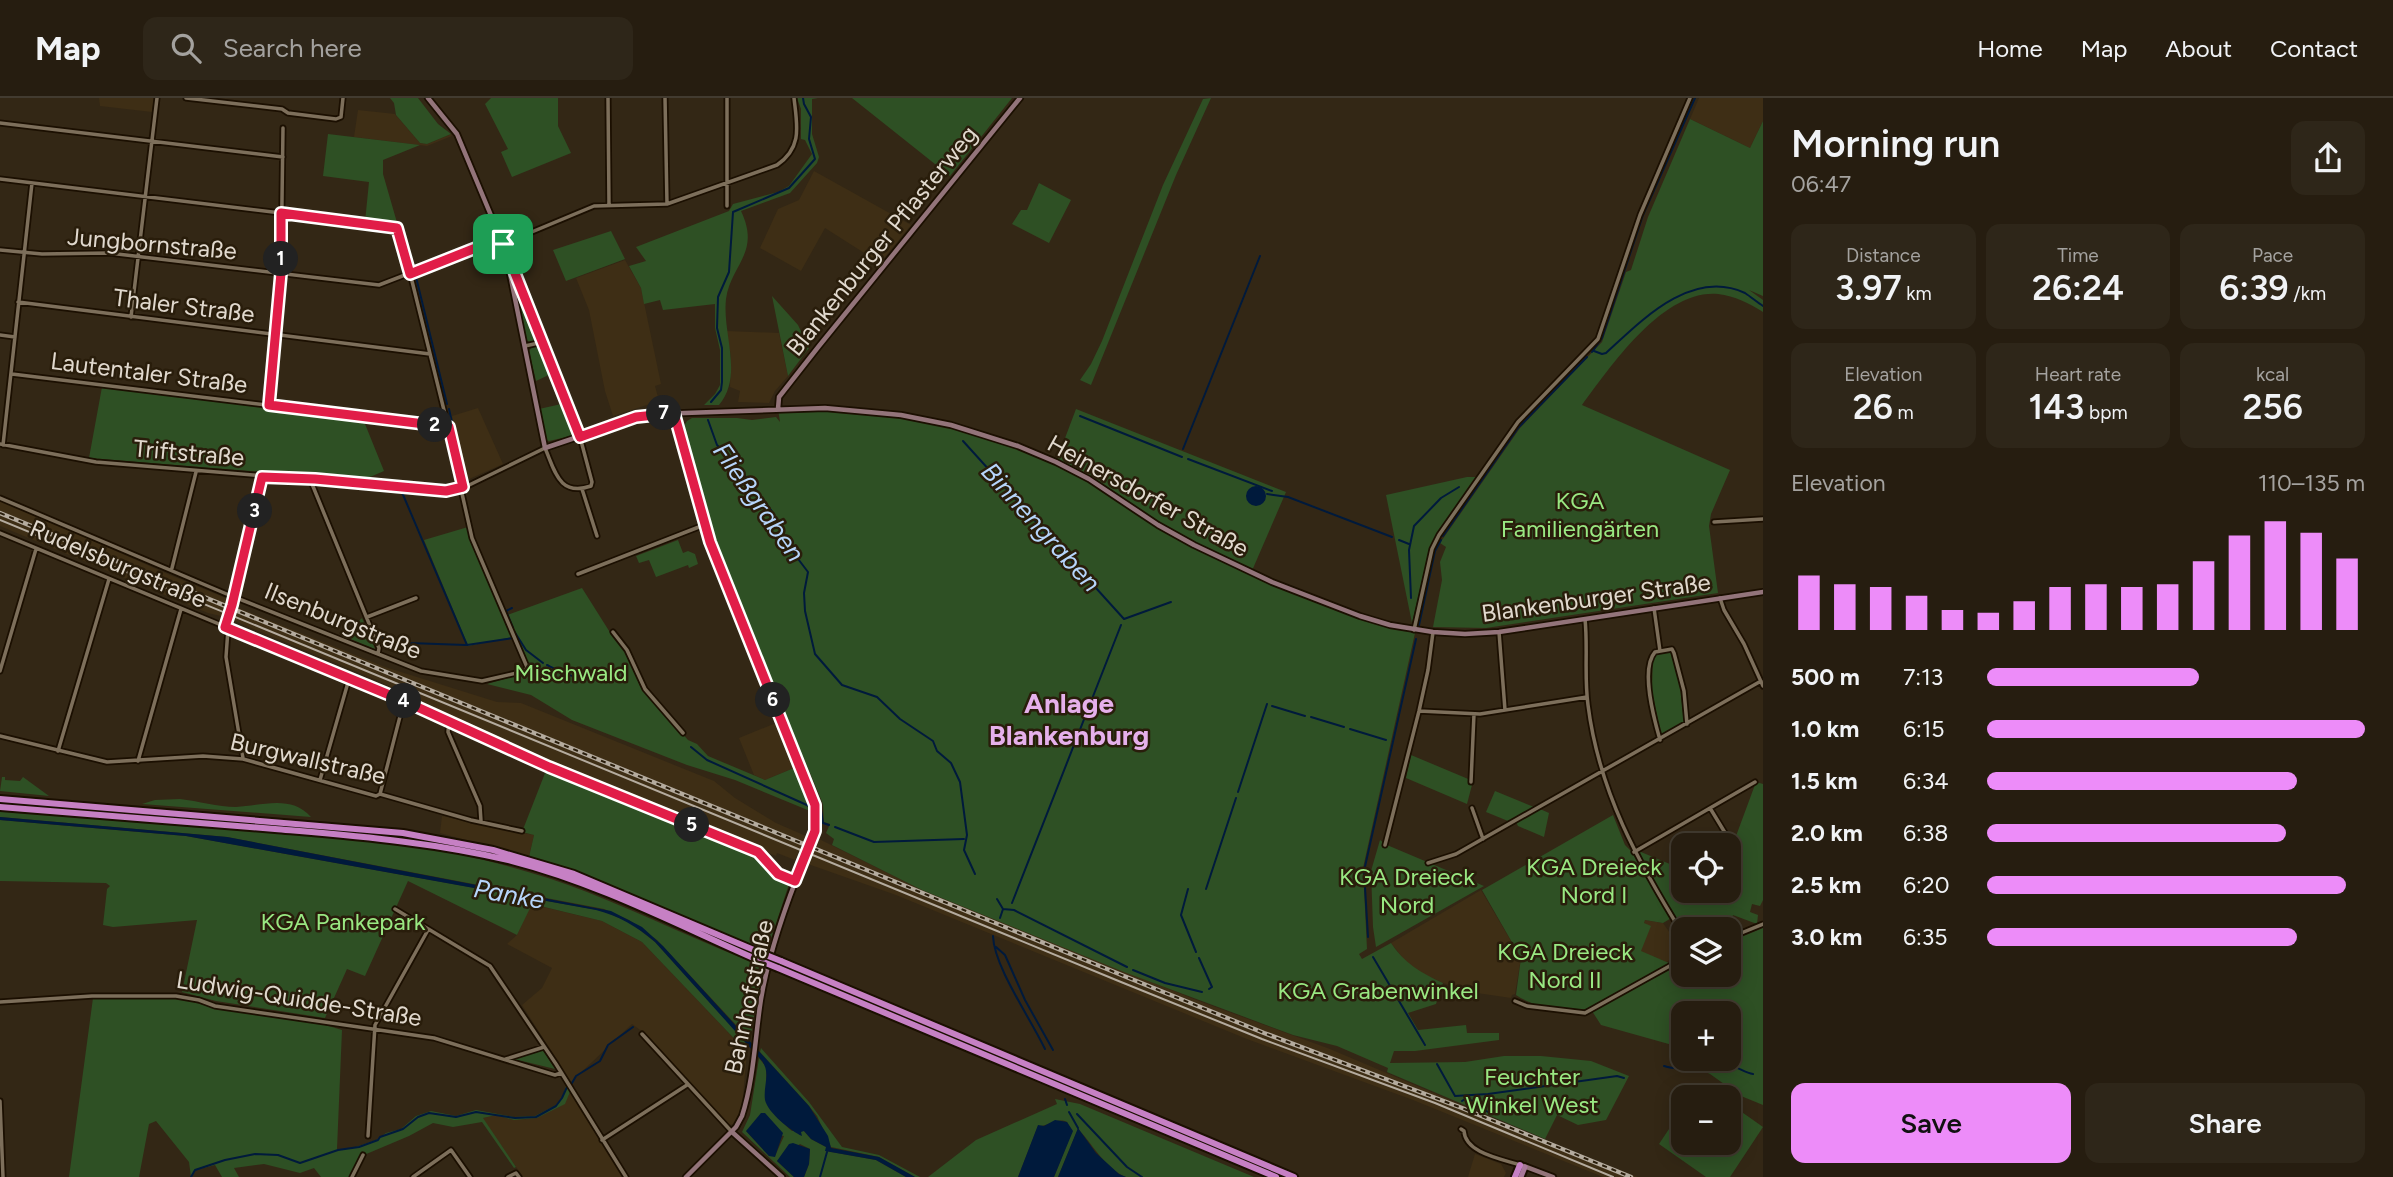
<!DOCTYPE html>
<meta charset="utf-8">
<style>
:root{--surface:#261d10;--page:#2e2619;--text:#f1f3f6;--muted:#a4a29f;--line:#423b30;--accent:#ed8cf9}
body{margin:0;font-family:Figtree,sans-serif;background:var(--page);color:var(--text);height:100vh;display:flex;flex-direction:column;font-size:26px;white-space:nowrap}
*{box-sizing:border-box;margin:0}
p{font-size:23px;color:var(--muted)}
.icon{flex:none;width:38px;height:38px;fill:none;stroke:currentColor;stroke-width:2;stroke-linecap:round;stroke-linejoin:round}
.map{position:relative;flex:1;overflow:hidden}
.panel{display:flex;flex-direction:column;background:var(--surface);width:630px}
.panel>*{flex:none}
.tools{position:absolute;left:1671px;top:735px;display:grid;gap:14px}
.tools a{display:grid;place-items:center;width:70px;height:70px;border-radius:14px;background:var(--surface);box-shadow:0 4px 18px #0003,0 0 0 2px var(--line);font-size:35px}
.pin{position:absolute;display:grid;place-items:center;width:60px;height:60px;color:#fff;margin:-30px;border-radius:14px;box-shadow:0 4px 10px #0006}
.km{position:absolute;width:35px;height:35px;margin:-18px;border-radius:50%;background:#222;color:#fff;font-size:19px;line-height:35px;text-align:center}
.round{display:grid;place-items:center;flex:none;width:74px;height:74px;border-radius:14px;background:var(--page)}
.summary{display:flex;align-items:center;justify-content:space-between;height:119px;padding:0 28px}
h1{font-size:38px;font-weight:600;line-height:52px}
.stats{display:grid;grid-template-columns:repeat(3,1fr);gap:10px;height:119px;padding:7px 28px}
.stats div{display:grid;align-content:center;border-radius:14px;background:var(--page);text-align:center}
.stats b{font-size:35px;font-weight:600}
.stats small{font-size:19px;font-weight:400}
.stats p{font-size:19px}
.chart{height:196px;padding:14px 28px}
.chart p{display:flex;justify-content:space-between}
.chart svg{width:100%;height:126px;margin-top:7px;stroke:var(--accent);stroke-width:6}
.action{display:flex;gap:14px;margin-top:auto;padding:14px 28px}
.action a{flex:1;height:80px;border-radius:14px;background:var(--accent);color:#111;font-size:28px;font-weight:600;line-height:80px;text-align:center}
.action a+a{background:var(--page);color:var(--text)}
ul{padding:0 28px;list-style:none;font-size:23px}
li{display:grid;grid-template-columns:112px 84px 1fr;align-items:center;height:52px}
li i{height:18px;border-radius:9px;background:var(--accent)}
header{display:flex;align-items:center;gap:42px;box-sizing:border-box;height:98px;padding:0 35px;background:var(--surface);border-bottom:2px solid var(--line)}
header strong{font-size:33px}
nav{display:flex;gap:38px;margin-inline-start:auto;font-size:24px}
.search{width:490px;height:63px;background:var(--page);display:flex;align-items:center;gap:18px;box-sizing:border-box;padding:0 24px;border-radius:14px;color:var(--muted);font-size:26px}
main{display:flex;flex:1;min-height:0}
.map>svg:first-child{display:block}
.built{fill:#3e2e15}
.green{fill:#2e5024;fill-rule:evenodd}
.water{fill:#001a3c}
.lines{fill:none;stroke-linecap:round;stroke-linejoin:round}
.stream{stroke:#001a3c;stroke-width:2}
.minor-casing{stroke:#1b0f01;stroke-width:7}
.secondary-casing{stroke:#1b0f01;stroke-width:8}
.primary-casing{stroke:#1b0f01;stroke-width:9}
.motorway-casing{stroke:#1b0f01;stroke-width:10}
.minor{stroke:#7d6f5b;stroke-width:3.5}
.secondary{stroke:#93747a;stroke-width:4.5}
.primary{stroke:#a9799a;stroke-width:5}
.motorway{stroke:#c680c4;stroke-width:6}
.tram{stroke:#b4ab9e;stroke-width:2}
.rail-casing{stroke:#b4ab9e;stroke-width:4.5}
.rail{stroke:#291d0b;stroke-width:2;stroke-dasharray:5;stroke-linecap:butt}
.motorway-bridge-casing{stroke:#1b0f01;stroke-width:10;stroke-linecap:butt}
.motorway-bridge{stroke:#c680c4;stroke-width:6}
.route-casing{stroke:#fff;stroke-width:14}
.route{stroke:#e11d48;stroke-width:9}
.labels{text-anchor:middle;stroke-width:5;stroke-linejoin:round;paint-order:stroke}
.street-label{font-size:24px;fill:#e1d9ce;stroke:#291d0b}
.park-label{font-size:24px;fill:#99e882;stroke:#291d0b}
.water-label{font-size:26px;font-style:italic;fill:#b6d5fb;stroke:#291d0b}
.quarter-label{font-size:28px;font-weight:bold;fill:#e5b0eb;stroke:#291d0b}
</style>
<header>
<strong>Map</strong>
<div class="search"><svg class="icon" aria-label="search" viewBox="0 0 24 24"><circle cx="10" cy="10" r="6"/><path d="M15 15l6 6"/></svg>Search here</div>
<nav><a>Home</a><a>Map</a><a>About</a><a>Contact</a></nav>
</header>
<main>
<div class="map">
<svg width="1763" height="1079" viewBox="0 0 1763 1079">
<rect width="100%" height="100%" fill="#332715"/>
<path class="built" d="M99 0H154L152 14 100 8Z
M1699 0H1763V23L1750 50 1690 21Z
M358 12 395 16 420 45 427 46 451 36 452 38 427 48 354 39Z
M814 73 911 127 880 165 825 130 801 173 760 150 778 111 799 102Z
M625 162 641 190 661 286 655 288 659 303 613 318 605 293 589 212 576 180Z
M726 233 779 235 788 278 775 293 769 305 738 304 740 293 730 289 731 258Z
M478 310 503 366 467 382 452 318Z
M0 401 165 475 228 501 229 506 225 519 208 515 0 428Z
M236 509 385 569 497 604 521 605 714 683 735 700 776 725 806 738 795 762 777 755 776 758 551 664 374 581 232 522Z
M776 625 794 670 765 682 754 677 739 640Z
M442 718 534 737 529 759 440 735Z
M819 741 922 792 1199 903 1330 951 1582 1058 1638 1079H1603L1413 1002 1247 941 896 797 808 766Z
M1481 792 1521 860 1515 896 1512 897 1511 900 1477 895 1443 885 1419 874 1405 863 1391 845Z
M531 806 602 823 642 844 747 954 742 1009 734 1026 727 1027 643 934 632 926 571 984 522 907 542 890 552 870 507 846 517 837Z
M1645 822 1663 825 1681 851 1680 856 1666 864 1640 853 1650 829 1644 825Z
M570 994 623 1079H523L482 1020 496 1017 515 1022 537 1020 564 1006Z
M1475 1056 1501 1066 1506 1075 1504 1079H1468Z"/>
<path class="green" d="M390 0H418L438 26 451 36 427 46 420 45 396 17 394 5Z
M491 0H558V28L571 55 512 79 501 54 508 51 485 6Z
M797 0H818L812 1V36L819 59 817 65 790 95 741 113C761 155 731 166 726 201 722 236 744 277 719 307H704L715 296 720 287V252L715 230V206L663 212 660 202 644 206 641 190 629 168 646 163 636 149 729 113 733 106 778 94 789 88 812 56 805 42 801 41V11Z
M852 0H1012L950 78Z
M1211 0 1176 77 1091 287 1080 282 1091 266 1102 243 1163 87 1203 1Z
M1690 21 1750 50 1763 23V198L1749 192 1763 202V214C1749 205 1735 198 1718 196 1663 191 1611 268 1582 307L1730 372 1711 416 1709 428 1718 495 1486 530 1433 529 1442 482 1440 464 1446 449 1440 445 1520 330 1602 244 1626 174 1631 172 1648 119Z
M328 36 420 47 383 62V76L398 128 365 124 369 84 323 78Z
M1039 85 1071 102 1049 145 1012 126 1021 112H1027Z
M611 133 625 161 566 183 553 152Z
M512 177 539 242 531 245 526 242Z
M772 198 798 227 809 250 788 278Z
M539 247 543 249 553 275 536 283 529 253 532 249Z
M102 289 363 321 384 373 363 382 89 360Z
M566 305 571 338 549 343 546 342 539 311Z
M810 310 901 317 976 334 1056 364 1076 311 1286 394 1251 475 1360 518 1414 532 1415 535 1363 770 1367 851 1359 856 1362 861 1391 845C1404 865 1421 875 1443 885L1436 906 1408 915 1418 932 1466 927 1467 935H1499V942L1415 953H1394L1390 965 1465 964 1504 958H1541L1591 963 1629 978 1606 1022 1578 1027 1557 1017 1545 1041 1387 974 1388 970 1337 948 1293 937 1124 874 922 792 832 747 834 741 826 735 830 726 824 724 823 706 716 450 683 330 687 323 692 320H737L752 322 776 319 780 324 778 311Z
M1467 379H1478L1435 440 1429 453 1412 525 1386 397Z
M468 429 513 539 468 548 424 442Z
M678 442 683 455 688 453 695 456 698 466 689 470 688 467 656 479 649 462 639 465 636 458Z
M582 490 611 536H613L626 554 640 588 688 642 697 646 708 658 765 682 794 670 810 713 735 682 687 667 572 622 531 597 487 586 525 575 528 572C527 553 515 536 507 517Z
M362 520 375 551 343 538Z
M1672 553 1679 580 1684 624 1661 638 1652 593 1653 556Z
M1411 657 1473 683 1467 706 1406 680Z
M547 670 757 757C766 764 771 769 774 780L789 786 767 853 583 778 529 759 534 737 522 734Z
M2 679H5V682L20 683 23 679 49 698 0 693Z
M1756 684 1763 686V802L1760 808 1752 806 1750 814 1758 817 1757 826 1733 817 1728 831H1684L1683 835 1673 819 1663 825 1645 822 1644 825 1651 828 1641 853 1669 865 1593 909C1571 917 1535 910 1516 897L1521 860 1482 792 1613 717 1625 747 1634 756 1641 754 1677 769 1683 765 1684 793H1729V757Z
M1495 693 1534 709 1508 723 1486 714Z
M180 701C198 703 218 709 236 709 261 708 291 696 311 719L142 706 155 702Z
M1540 711 1549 715 1544 739 1518 728 1516 724Z
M0 712 396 745C461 755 526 770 587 794 646 817 704 846 763 868L750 942 657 842 629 822 604 811 227 739 0 719Z
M0 722 186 738 603 813 631 825 655 844 746 944 748 948 747 954 642 844 602 823 532 806 517 837 408 783 365 878 347 871 325 920 216 903 182 894 197 822 113 829 103 827 107 791 110 788 106 785 0 783Z
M1380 742 1387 747 1484 788 1376 849 1373 829 1371 773Z
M1763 830V1007L1741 998 1710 976 1695 969 1698 961H1729V915H1684L1683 950 1601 927 1592 913 1683 865 1684 877H1729V844Z
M176 899 214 910 322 926 342 932 337 1051H350L376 1042 386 1035 401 1031 416 1018 431 1013 456 1018 476 1012 514 1019 535 1018 556 1007 562 1000 566 988 570 994 565 1006 537 1020 514 1022 496 1017 483 1020 516 1069 514 1070 482 1024 453 1029 433 1025 409 1038 364 1057 350 1079H321L314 1070 300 1075 264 1066 234 1070 239 1079H222L215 1067 196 1072 191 1079 189 1064 156 1023 149 1026 139 1079H69L93 900Z
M761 950 809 1004 842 1049 879 1057 920 1079H915L879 1059 831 1049 817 1018 809 1008 760 954Z
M543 952 555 971 514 961Z
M759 960 766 969C768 1008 761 1004 792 1033H804L811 1041 826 1049V1053L876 1062 906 1079H804L809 1066 810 1051 800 1046 777 1063 794 1079H790L742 1034 750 1017ZM746 1033 784 1038 775 1058H769Z
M1055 1001 1080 1006 1254 1079H1126C1104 1070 1093 1046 1078 1031L1058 1079H1054L1072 1033 1067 1024C1056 1019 1049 1029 1038 1028L1018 1079H928L976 1042 1057 1006Z
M1729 1005 1763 1029 1730 1079H1706L1659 1046 1683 1010 1684 1045H1729Z"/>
<path class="water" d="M1246 398a10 10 0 1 1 20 0a10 10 0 1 1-20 0Z
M0 719 227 739 611 813 642 829 663 848 809 1008 828 1038 831 1050 879 1059 915 1079H906L876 1062 825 1053 826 1049 811 1041 804 1033 801 1034 802 1038C791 1033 768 1015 765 1002 763 988 771 975 762 963L655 844C636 828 619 818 596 812L186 738 0 722Z
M761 1015H765L783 1035 775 1059 769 1058 746 1033Z
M1055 1022 1067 1024 1073 1033 1054 1079H1018L1038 1027 1044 1028Z
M1078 1030 1096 1055 1119 1076 1126 1079H1058Z
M793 1045 810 1051 809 1066 804 1079H794L777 1063 789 1046Z"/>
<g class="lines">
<path class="stream" d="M416 179 447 306
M1594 253 1602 256 1606 255C1641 223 1691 170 1745 195 1751 199 1757 204 1763 208
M1592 254 1602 240 1643 117 1695 0
M711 304 721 292 722 284V250L717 230 718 199 729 174 733 114 789 90 815 61 809 41 811 19 804 6 803 0
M449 311 464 379
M1080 318 1182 359
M708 322 717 347 738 369 771 412 789 449 808 474 804 495 805 513 815 556 842 587 877 599 900 621 933 643 937 653 951 665 960 684 967 737 964 752 975 776
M963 343 1124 521 1171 504
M1183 351 1260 158
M1188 361 1272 393
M401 392 467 547 513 540
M1267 396 1288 399 1392 439
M1443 438 1518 330 1587 259
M1399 442 1409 446
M1411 500 1409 452 1414 428 1441 400 1459 389
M512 510 506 513 513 530
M1419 527 1435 453 1441 442
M514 533 526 552 543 565
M377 538 409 545 466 547
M547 567C567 577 581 585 602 575
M1272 608 1305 618
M1311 619 1344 629
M1350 631 1386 642
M691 649 707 662 809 708
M1238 694 1267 606
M820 706 823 725 829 727
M835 729 874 744 964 741
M1188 791 1181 817 1196 854
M1206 791 1236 700
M997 801 1003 811 1000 820
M1012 805 1121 527
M1003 811 1014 812 1127 869
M993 838C994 869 1031 921 1045 951
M1368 839 1364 773 1416 541
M996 849 1005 857 1025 902 1053 952
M1373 859 1425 947
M1199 860 1212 889 1209 891
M1133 872 1165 885 1202 894
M1437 966 1455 998 1488 996 1617 978 1624 980
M1664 968C1684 975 1710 964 1732 968 1739 970 1746 975 1753 976
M572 985 576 978 600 963 608 947 633 929
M1065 1001 1067 1007
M1462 1003 1465 1001 1473 1003
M1478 1005 1481 1010 1490 1015
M1069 1014 1078 1030
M1077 1016 1127 1069 1142 1079
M191 1079 195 1072 225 1062 255 1056 278 1057 300 1065 338 1052 359 1049 378 1042 380 1039 403 1031 418 1019 429 1015 456 1019 476 1014 515 1020 536 1019 556 1008 562 1000 567 989
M820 1079 827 1054"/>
<defs>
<path id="minor" d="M186 0 282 11 288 15 336 21 341 19 343 0
M608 0 609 107
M665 0 667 106
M727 0V108
M0 25 283 59
M0 81 397 129 411 179 463 389
M503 146 594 108 667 106 777 67C803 49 797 27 794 0
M0 152 42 156 109 155 379 187 501 140
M18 204 430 256
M131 219 157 0
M0 237 15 239
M525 248 543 244
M12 276 448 329
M269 307 281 175 283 30
M0 346 96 364 446 393 461 391 545 350C555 373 559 399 591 388L592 384 580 339
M3 347 32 85
M310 381 379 550 378 556
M582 391 597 438
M0 400 229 497 421 573 482 583 525 573 527 569 472 440 461 391
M1714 424 1763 421
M0 435 404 603 548 668 758 754 778 776 795 783
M172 470 196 374
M578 476 704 427
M1720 500 1724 512 1744 546 1763 588
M1654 510 1660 553
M367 519 416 500
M1585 521C1588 549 1584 578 1588 607 1599 694 1638 764 1684 838
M225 529 232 507 262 379
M228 531 226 559 243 660
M1414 532 1432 451 1439 437 1518 324 1598 241 1640 117 1690 0
M613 534 627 552 645 591 683 635
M1499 534 1505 612
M0 573 36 451
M1419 613 1480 616 1587 599
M449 622 448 634 480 708 481 723
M0 638 107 664 203 658 243 661 376 698 380 696 471 722 522 733
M1660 642C1654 621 1640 571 1655 554L1672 551 1674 555 1684 593 1687 626
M58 653 109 481
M138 663 181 511
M320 682 349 581
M1471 684 1474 616
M380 696 404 603
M1472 710 1483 741
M1710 710 1727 738
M1385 747 1419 613 1428 572 1433 534
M1634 754 1755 684
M1428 765 1456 756 1761 583
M395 811 490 868 556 966 626 1079
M1729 840 1763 826
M1515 903 1527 908 1585 915 1684 860
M0 904 92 898H176L199 902 215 908 434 940 555 977 561 975
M642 936 732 1034
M506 961 544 949
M0 1003 3 1079
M1461 1031 1464 1033C1465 1055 1502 1061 1520 1067
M368 1038 375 927 428 832
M602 1042 687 987
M352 1079 363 1057
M413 1079 451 1052 470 1079
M508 1079 516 1075 519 1079"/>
<path id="secondary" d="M428 0 457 36 505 151 545 350 637 319 656 316 825 310 901 317 951 327 1018 348 1056 364 1089 381 1158 427 1194 447 1272 484 1360 518 1390 527 1433 534 1465 536 1499 534 1763 494
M509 163 580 339
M778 311 779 299 819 248 1020 0
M674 315 710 444 811 695C824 729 807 751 796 782 781 821 768 860 761 901 755 939 754 981 742 1018L736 1029 686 1079
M732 1034 782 1079
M1524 1068 1553 1079"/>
<path id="primary" d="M1521 1079 1525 1069"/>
<path id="motorway" d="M0 701 403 735 493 752 574 776 761 855
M0 709C92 716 184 723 275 731 355 738 434 744 512 763 598 785 678 827 758 862
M781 863 1294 1079
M778 870 1276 1079
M1515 1079 1520 1067"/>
</defs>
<use href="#minor" class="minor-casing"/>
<use href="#secondary" class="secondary-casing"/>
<use href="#primary" class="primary-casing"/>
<use href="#motorway" class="motorway-casing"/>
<use href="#minor" class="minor"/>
<use href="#secondary" class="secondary"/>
<use href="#primary" class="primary"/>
<use href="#motorway" class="motorway"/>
<path class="tram" d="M0 422 1121 884 1262 941 1435 1005 1613 1079"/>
<defs>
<path id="rail" d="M0 415 1124 878 1264 935 1462 1010 1631 1079"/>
</defs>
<use href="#rail" class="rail-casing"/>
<use href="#rail" class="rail"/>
<defs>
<path id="motorway-bridge" d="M761 855 781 863
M758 862 778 870"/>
</defs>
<use href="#motorway-bridge" class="motorway-bridge-casing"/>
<use href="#motorway-bridge" class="motorway-bridge"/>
</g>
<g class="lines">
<defs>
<path id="route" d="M281 115 397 130 410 176 501 140 580 339 636 319 674 315 710 444 815 707V733L795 783 778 776 758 754 549 669 404 603 225 529 232 507 262 379 315 381 446 393 463 389 449 329 269 307 281 175Z"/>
</defs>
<use href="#route" class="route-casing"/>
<use href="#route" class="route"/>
</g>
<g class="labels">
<g class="street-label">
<text transform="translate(882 143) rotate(-51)" y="8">Blankenburger Pflasterweg</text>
<text transform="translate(152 146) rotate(5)" y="8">Jungbornstraße</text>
<text transform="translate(184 208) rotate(7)" y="8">Thaler Straße</text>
<text transform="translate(149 275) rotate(7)" y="8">Lautentaler Straße</text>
<text transform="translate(189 355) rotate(5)" y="8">Triftstraße</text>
<text transform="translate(1148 398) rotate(29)" y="8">Heinersdorfer Straße</text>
<text transform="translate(118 466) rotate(23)" y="8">Rudelsburgstraße</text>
<text transform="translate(1596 500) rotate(-8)" y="8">Blankenburger Straße</text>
<text transform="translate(343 523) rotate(22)" y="8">Ilsenburgstraße</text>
<text transform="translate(308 661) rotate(13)" y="8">Burgwallstraße</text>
<text transform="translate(749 899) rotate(-78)" y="8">Bahnhofstraße</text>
<text transform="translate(299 901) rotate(9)" y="8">Ludwig-Quidde-Straße</text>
</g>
<g class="park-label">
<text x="1580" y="411">KGA<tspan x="1580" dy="28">Familiengärten</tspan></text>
<text x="571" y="583">Mischwald</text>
<text x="1594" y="777">KGA Dreieck<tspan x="1594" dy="28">Nord I</tspan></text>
<text x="1407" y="787">KGA Dreieck<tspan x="1407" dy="28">Nord</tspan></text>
<text x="343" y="832">KGA Pankepark</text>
<text x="1565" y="862">KGA Dreieck<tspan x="1565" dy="28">Nord II</tspan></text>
<text x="1378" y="901">KGA Grabenwinkel</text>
<text x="1532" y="987">Feuchter<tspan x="1532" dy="28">Winkel West</tspan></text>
</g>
<g class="water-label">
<text transform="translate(759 404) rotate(55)" y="9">Fließgraben</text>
<text transform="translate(1041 429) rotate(48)" y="9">Binnengraben</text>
<text transform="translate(509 796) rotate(10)" y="9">Panke</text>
</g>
<g class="quarter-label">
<text x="1069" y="615">Anlage<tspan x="1069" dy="32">Blankenburg</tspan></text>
</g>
</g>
</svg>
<div class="tools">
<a><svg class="icon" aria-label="locate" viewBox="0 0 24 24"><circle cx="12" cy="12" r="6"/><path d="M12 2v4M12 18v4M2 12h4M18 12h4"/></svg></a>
<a><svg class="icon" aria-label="layers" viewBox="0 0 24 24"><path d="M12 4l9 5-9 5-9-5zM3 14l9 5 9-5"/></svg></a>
<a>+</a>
<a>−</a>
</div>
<div class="pin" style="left:503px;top:146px;background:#1e9e55"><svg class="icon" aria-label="arrive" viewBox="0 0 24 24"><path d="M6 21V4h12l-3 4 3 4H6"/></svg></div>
<b class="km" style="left:281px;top:161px">1</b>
<b class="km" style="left:435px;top:327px">2</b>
<b class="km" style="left:255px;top:413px">3</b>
<b class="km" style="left:404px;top:603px">4</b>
<b class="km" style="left:692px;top:727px">5</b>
<b class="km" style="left:773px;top:602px">6</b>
<b class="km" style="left:664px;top:315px">7</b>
</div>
<section class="panel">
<div class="summary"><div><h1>Morning run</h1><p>06:47</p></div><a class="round"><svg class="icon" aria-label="share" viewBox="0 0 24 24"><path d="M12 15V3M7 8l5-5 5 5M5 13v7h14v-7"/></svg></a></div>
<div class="stats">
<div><p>Distance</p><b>3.97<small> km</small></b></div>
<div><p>Time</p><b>26:24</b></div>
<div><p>Pace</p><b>6:39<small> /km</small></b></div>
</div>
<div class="stats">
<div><p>Elevation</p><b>26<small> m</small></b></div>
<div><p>Heart rate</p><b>143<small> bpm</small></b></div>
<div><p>kcal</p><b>256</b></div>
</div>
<div class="chart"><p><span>Elevation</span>110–135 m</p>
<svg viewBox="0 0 160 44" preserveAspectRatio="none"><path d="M5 44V25M15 44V28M25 44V29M35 44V32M45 44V37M55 44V38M65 44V34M75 44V29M85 44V28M95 44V29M105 44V28M115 44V20M125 44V11M135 44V6M145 44V10M155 44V19"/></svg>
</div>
<ul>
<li><b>500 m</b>7:13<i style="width:56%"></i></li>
<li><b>1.0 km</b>6:15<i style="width:100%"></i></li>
<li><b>1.5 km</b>6:34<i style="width:82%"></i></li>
<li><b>2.0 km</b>6:38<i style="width:79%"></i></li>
<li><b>2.5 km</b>6:20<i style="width:95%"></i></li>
<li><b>3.0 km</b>6:35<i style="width:82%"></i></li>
</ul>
<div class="action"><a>Save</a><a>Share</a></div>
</section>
</main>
